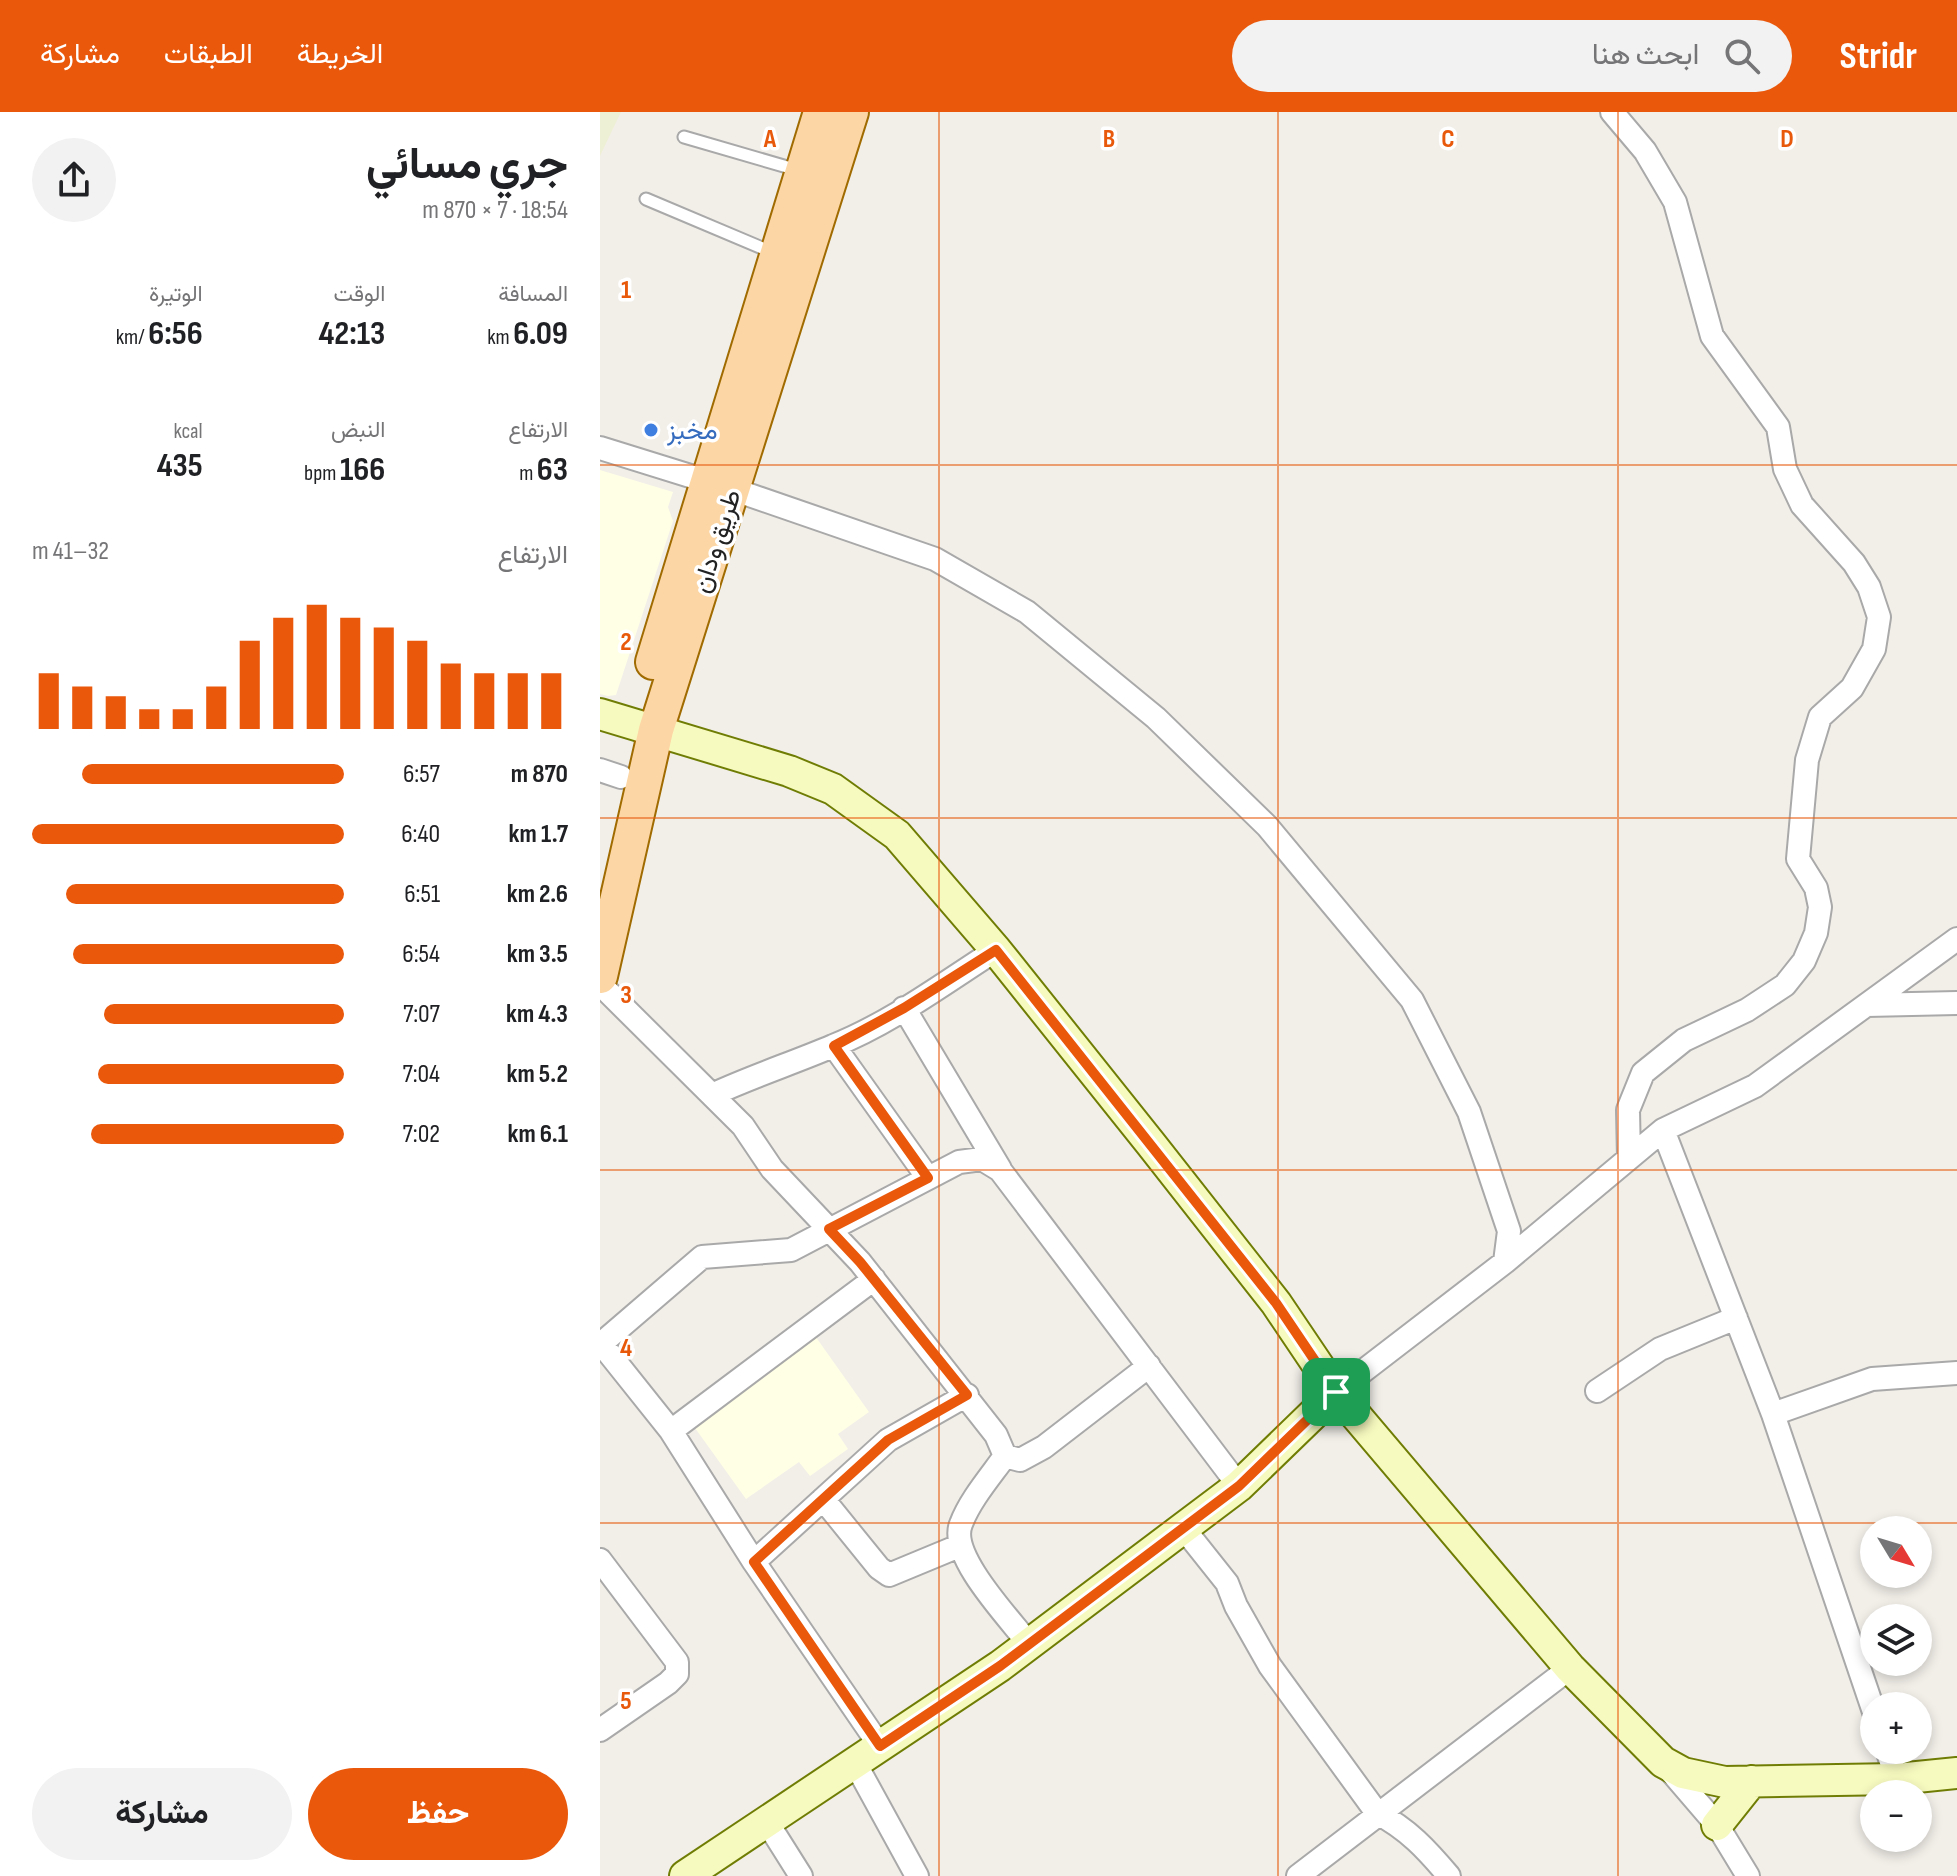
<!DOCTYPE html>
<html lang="ar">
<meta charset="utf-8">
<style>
:root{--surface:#fff;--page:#f2f2f2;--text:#202124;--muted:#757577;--accent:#ea580c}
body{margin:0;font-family:"Sofia Sans Condensed",Vazirmatn,sans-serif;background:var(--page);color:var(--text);direction:rtl;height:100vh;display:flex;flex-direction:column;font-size:30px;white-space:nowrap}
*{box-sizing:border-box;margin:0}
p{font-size:26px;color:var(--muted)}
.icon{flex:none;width:44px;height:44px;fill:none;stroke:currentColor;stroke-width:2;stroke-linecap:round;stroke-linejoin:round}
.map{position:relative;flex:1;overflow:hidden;direction:ltr}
.drawer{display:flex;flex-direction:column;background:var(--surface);width:600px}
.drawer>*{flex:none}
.needle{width:52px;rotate:128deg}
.controls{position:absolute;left:1260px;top:1404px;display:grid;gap:16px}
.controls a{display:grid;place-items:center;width:72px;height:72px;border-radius:50%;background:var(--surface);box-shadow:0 4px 12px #0003;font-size:40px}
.pin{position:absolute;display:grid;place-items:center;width:68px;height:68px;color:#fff;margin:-34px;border-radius:16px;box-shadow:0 4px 12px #0006}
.round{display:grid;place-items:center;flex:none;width:84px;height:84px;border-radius:42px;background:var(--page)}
.head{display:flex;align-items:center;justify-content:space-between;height:136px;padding:0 32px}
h1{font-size:44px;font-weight:700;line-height:60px}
.stats{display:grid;grid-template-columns:repeat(3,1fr);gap:12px;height:136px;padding:8px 32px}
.stats div{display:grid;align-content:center}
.stats b{font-size:34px;font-weight:700}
.stats small{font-size:22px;font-weight:400}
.stats p{font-size:22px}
.chart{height:224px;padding:16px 32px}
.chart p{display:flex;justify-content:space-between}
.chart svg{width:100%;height:144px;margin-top:8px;stroke:var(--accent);stroke-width:6}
.primary-button{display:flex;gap:16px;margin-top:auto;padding:16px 32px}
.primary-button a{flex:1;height:92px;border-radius:48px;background:var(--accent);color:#fff;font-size:32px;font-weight:700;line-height:92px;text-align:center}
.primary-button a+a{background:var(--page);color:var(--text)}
ul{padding:0 32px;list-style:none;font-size:26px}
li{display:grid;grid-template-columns:128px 96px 1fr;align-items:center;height:60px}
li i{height:20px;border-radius:10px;background:var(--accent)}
header{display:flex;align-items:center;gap:48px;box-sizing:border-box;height:112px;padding:0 40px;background:var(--accent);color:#fff}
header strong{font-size:38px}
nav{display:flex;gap:44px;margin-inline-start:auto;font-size:28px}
.search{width:560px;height:72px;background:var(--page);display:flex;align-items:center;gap:20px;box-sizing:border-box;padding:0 28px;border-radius:44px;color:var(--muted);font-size:30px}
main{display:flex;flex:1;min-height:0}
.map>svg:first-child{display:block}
.education{fill:#ffffe5}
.farmland{fill:#eef0d5}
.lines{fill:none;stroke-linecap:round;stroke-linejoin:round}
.lane-casing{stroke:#a9a9a9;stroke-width:15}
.street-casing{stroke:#a9a9a9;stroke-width:26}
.secondary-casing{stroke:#707d05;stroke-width:34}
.primary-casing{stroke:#a06b00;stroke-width:38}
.lane{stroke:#fff;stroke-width:11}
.street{stroke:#fff;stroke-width:22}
.secondary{stroke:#f7fabf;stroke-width:30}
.primary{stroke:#fcd6a4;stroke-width:34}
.route-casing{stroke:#fff;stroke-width:16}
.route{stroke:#ea580c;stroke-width:10}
.grid{fill:none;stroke:#e8590c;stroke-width:2;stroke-opacity:0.55}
.shop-dot{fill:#3f7fe0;stroke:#fff;stroke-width:3}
.labels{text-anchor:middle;stroke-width:7;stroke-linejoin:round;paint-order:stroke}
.shop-label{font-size:26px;fill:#366cbe;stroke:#fff;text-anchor:start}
.street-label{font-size:26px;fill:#222;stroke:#fff}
.grid-label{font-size:26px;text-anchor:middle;font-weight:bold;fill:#e8590c;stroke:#fff;stroke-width:7;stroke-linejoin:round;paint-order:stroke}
</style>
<header>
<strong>Stridr</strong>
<div class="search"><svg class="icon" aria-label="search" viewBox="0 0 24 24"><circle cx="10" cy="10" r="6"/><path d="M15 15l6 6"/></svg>ابحث هنا</div>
<nav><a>الخريطة</a><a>الطبقات</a><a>مشاركة</a></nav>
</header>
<main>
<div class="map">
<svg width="1357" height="1764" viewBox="0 0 1357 1764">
<rect width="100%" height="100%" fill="#f2efe9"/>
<path class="education" d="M0 358 73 380 68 395 73 409 16 583 8 584 0 582Z
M213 1221 269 1300 238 1322 248 1337 210 1364 199 1350 146 1387 90 1309Z"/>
<path class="farmland" d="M0 0H21L0 44Z"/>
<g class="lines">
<defs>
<path id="lane" d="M84 25 201 59
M46 87 174 141"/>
<path id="street" d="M1012 0 1045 39 1075 90 1112 224 1178 315 1185 357 1202 393 1254 451 1269 475 1279 505 1274 537 1252 576 1220 605 1207 648 1198 747 1216 776 1220 795 1216 821 1204 849 1185 873 1147 898 1084 928 1043 961 1028 998 1029 1046
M0 336 132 377 335 447 427 500 556 606 667 714 812 888 869 1000 909 1119 905 1150
M0 658 21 665
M0 872 143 1014 172 1057 260 1150 396 1323 405 1344C390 1365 370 1388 361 1412 348 1443 410 1507 429 1532
M1267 893 1357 891
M304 896 400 1057
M234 934 328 1066
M114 982C153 964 193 951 233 934 291 911 344 871 396 838
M1063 1018 1173 1302 1274 1600
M0 1230 71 1319 154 1450 280 1634
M2 1231 102 1145 191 1138 359 1050 382 1047 400 1058 639 1374
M997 1279 1060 1237 1136 1206
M736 1280 905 1150 1063 1018 1155 974 1357 827
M1173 1302 1272 1267 1357 1261
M71 1319 274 1167
M405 1344 420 1348 444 1335 549 1254
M223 1387 279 1456 289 1463 359 1434
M584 1417 627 1471 636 1494 670 1554 777 1701C808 1717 827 1738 849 1764
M0 1448 77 1550V1562L68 1571 0 1618
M154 1450 288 1328 367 1283
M1287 1638 1297 1667
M255 1651 317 1764
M1068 1656 1117 1713 1148 1764
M167 1710 201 1764
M698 1764 970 1556"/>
<path id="secondary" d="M0 602 189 659 233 677 297 723 396 838 551 1032 676 1191 736 1280 970 1556 1063 1650 1083 1661 1125 1670 1297 1667 1357 1661
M1117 1713 1152 1669
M85 1764 400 1554 639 1374 736 1280"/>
<path id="primary" d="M53 550 221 0
M0 864 56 618 251 0"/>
</defs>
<use href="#lane" class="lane-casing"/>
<use href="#street" class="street-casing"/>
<use href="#secondary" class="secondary-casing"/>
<use href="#primary" class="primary-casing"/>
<use href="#lane" class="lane"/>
<use href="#street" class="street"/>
<use href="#secondary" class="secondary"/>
<use href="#primary" class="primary"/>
</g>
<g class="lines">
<defs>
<path id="route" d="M396 838 676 1191 736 1280 639 1374 400 1554 280 1634 154 1450 288 1328 367 1283 260 1150 229 1117 328 1066 234 934 304 896Z"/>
</defs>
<use href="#route" class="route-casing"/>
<use href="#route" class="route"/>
</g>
<path class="grid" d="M339 0V1764M678 0V1764M1018 0V1764M0 353H1357M0 706H1357M0 1058H1357M0 1411H1357"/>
<circle class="shop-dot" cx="51" cy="318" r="8"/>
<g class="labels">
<g class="shop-label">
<text x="67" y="327">مخبز</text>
</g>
<g class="street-label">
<text transform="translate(116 429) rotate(-72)" y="9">طريق ودان</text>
</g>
</g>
<g class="grid-label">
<text x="170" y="35">A</text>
<text x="509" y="35">B</text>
<text x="848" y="35">C</text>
<text x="1187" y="35">D</text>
<text x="26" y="186">1</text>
<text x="26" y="538">2</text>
<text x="26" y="891">3</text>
<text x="26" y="1244">4</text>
<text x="26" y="1597">5</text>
</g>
</svg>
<div class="controls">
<a><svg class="needle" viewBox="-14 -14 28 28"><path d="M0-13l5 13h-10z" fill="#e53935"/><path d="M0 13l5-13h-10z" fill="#757577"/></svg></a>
<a><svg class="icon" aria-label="layers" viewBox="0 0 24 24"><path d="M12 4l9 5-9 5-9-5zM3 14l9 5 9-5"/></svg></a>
<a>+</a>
<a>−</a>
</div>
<div class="pin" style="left:736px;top:1280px;background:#1e9e55"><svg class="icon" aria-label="arrive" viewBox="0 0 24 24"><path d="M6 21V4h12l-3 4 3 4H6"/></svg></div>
</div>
<section class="drawer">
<div class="head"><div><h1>جري مسائي</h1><p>18:54 · 7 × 870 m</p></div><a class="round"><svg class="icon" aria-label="share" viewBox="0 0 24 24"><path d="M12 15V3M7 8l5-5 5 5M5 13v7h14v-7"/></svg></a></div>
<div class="stats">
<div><p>المسافة</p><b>6.09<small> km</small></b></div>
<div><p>الوقت</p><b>42:13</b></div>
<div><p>الوتيرة</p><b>6:56<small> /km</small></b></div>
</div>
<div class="stats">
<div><p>الارتفاع</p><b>63<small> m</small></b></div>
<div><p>النبض</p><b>166<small> bpm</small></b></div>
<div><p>kcal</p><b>435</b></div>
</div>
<div class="chart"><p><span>الارتفاع</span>32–41 m</p>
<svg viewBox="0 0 160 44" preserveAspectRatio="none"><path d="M5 44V27M15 44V31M25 44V34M35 44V38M45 44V38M55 44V31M65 44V17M75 44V10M85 44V6M95 44V10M105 44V13M115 44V17M125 44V24M135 44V27M145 44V27M155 44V27"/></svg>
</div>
<ul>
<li><b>870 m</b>6:57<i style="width:84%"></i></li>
<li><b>1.7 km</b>6:40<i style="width:100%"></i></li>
<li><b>2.6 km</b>6:51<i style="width:89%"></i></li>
<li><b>3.5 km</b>6:54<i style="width:87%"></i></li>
<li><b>4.3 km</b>7:07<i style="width:77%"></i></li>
<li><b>5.2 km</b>7:04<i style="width:79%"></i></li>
<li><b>6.1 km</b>7:02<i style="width:81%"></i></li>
</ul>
<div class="primary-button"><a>حفظ</a><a>مشاركة</a></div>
</section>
</main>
